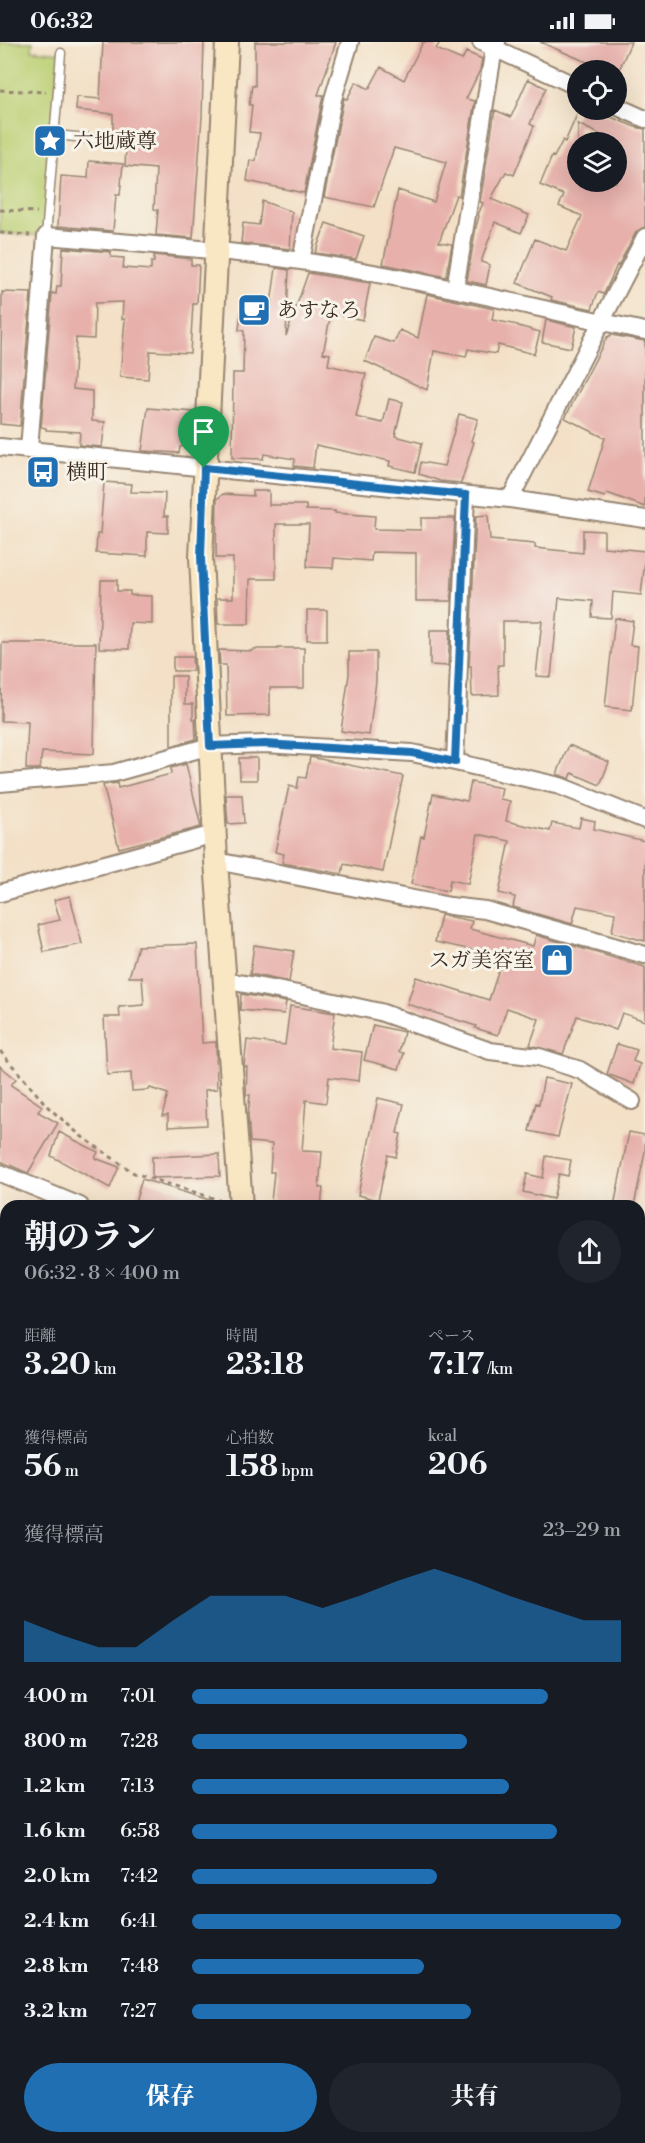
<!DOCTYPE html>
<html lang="ja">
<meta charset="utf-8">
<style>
:root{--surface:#171b24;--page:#20242c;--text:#f1f3f6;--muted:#9ea1a6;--accent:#1f6fb2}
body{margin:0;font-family:"Libre Bodoni","Noto Serif JP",serif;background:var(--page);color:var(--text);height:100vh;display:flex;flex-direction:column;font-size:22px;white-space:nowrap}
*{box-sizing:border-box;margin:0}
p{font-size:20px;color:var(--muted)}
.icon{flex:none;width:33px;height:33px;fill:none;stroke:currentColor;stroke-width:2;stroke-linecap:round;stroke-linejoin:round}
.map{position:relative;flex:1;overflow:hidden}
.sheet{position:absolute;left:0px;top:1158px;width:645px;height:944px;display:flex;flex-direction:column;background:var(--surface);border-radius:18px 18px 0 0;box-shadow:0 6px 24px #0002}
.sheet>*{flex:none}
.tools{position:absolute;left:567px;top:18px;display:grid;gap:12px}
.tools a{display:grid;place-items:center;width:60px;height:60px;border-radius:50%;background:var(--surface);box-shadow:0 6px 24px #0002;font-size:30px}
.pin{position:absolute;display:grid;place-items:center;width:51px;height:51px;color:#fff;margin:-62px -26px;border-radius:50% 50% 50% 0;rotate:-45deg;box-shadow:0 0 6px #0007}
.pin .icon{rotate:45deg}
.round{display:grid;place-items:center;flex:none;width:63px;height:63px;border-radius:32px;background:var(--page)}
.head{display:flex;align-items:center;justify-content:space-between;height:102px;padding:0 24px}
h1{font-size:33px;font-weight:800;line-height:45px}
.metrics{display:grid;grid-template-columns:repeat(3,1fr);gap:9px;height:102px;padding:6px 24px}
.metrics div{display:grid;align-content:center}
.metrics b{font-size:30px;font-weight:800}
.metrics small{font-size:16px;font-weight:400}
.metrics p{font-size:16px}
.chart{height:168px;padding:12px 24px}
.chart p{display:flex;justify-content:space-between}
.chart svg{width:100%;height:108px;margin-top:6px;fill:var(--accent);opacity:.7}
.button{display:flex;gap:12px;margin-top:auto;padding:12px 24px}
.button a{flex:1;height:69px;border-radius:36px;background:var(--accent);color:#fff;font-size:24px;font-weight:800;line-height:69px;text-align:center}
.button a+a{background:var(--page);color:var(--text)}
ul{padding:0 24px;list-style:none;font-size:20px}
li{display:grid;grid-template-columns:96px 72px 1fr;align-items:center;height:45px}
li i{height:15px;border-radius:8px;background:var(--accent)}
.status{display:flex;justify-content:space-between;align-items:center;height:42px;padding:0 30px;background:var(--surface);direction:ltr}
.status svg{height:16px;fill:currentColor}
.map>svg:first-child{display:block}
.green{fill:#bcd074;stroke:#7c7d49;stroke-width:1.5}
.water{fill:#55add2;stroke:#486c78;stroke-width:1.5}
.building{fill:#e7b0ab;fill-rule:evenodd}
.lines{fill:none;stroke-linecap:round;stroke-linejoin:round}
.lane-casing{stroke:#978572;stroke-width:11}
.street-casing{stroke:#978572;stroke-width:20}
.secondary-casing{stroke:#978572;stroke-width:26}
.path{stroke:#978572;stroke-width:3;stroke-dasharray:4.5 4.5;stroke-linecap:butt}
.lane{stroke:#fff;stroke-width:8}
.street{stroke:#fff;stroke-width:16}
.secondary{stroke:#f9e7c3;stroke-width:22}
.route-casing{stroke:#fff;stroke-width:12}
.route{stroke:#1f6fb2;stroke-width:8}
.labels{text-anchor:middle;stroke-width:6;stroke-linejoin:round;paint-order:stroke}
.poi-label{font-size:21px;fill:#3b2a1e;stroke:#f7f3e8;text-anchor:start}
</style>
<div class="status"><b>06:32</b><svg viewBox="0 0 49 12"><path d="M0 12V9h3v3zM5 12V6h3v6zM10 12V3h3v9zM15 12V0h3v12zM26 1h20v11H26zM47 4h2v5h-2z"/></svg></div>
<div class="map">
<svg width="645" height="2101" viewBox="0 0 645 2101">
<rect width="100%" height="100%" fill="#f7f3e8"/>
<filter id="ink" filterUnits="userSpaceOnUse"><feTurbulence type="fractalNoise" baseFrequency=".0167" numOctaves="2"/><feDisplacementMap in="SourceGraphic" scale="12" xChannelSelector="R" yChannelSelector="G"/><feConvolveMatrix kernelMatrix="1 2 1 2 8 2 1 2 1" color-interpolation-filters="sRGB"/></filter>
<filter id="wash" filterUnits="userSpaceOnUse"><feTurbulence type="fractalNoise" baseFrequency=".008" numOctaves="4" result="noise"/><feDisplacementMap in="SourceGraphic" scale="24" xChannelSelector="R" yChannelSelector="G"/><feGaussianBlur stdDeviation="1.35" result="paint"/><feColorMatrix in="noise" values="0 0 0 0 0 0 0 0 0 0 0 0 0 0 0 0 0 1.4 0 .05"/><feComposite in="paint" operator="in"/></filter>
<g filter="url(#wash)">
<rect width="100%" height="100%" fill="#f3e0c6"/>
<path class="green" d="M0 0H33L32 8 61 11 46 194 0 191Z
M6 1892V2095L0 2098V1895Z"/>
<path class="water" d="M645 1822V2093L627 2101H0V2098L6 2095 639 2096V1824Z"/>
<g id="blocks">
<path class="building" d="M103 0H204L202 74 193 196 156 193 158 168 154 167 156 127 125 124 127 88H113V72L76 68 77 55 100 57Z
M255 0H336L318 53H323L304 151 247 139 250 118 256 119 260 91 249 90 252 63H249L252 44H255Z
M423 0H440L436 7 462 18 466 10 482 17 480 28 466 57 475 59 459 154 456 153 439 200 452 202 446 235 383 222 398 148 434 160 446 120 394 106 374 165 324 155 344 56 347 57 356 40 369 47 381 25 404 38Z
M540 0H631L619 28H594L596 24Z
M528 37 546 46 530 82 534 84 514 133 506 130 491 157 529 173 521 191 495 180 481 220 490 223 486 243 467 239 476 185 479 174 478 173 483 161 480 160 495 68 511 75Z
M579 68H594L635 85 645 87V185L636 190 618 224 617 223 604 252 598 250 592 267 551 258 552 255 517 241 535 197 566 209 582 174 559 164 564 153 540 143 552 114 554 115 563 98 565 100ZM578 82 616 100V140H578Z
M89 119 123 122 120 153H116L113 189 58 184 61 134 88 136Z
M262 159 292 170 290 207 241 201 243 181 259 183Z
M326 181 364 194 356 217 315 211Z
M63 206 111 210V215L124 216 123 226 151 228V220H154V213L191 217V223H199L197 262H193L190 311 150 309 148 337 120 335 125 277H122L123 260 95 261 94 297 76 296 73 347 92 349V379L105 380 102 405 79 403 80 390 46 388V386L41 385 52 251 56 252 57 244H61Z
M276 226 289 228 286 294 308 231 370 241 363 278 331 271 323 311 330 312 328 323 366 332 356 375 383 381 389 357 403 360 395 394 422 401 415 430 389 424 390 419 316 403 313 426 294 424 295 417 264 412 263 417 232 416 233 331H243L244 289 239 288 242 260 271 262Z
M2 250 31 251 20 384 0 382Z
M427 252 494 267 492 278 518 283V284L540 290 534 312 498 303 496 312 468 307 466 315 434 309 427 348 365 319 374 295 394 301 400 288 418 296Z
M546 278 576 285 571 306 542 300Z
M611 293 645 299V465L607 451 605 455 588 450 605 396 565 376 607 295Z
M148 366 195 370 193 401 180 405 179 411 142 409Z
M459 372 478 377 471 399 474 400 461 441 440 439 419 432 421 420 444 424Z
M104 440 132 442 131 450 165 451 164 474H168V491L147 490V514L96 511 97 492H100Z
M253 449H269V463H306V468L335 469V471L375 474 374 487 421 488V476H455L451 559H416V511L372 510 371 519 334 516 333 526 307 525 309 482H276V537H250L249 582H218L217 556H233V516H216L217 457 223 452 253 454Z
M488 473 490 498 535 502V506L583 511V488L604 489V505L645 509V518L641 553 613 550 611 576 592 575 593 559 559 556 551 635 536 634 542 579H503V623H498L499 653 472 654 471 624H469L476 474Z
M101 538H117V549H130V553L152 554V582L130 581 129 607 99 606Z
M307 568H327V598H307Z
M615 576 633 579 630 603 638 604 632 668 605 665Z
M430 588H450L448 624 430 623Z
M2 601H96L94 712 42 710 40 727H26L28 680 1 679Z
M278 606H304V646H270V673L227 674 226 623H220L219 608 253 609V607H278Z
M349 610H376V639L369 693 341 689 349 632Z
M173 615H192L193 629H173Z
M171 634H185V662H193V677H195L196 697 171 704Z
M569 703 609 720 600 743 572 731 570 737 557 732Z
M310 715 403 734 383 830 344 822 342 832 282 821 284 812 275 810 289 744 297 746 299 735 306 736Z
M239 716H257V738H240Z
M186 722 201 785 119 806 103 743 117 741 118 746 171 732V726Z
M471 740 502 746 500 757 510 759 506 779 550 789 552 781 579 786 581 776 595 779 594 787 645 799V899L612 890 615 871 577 864 572 882 513 865 515 855 499 851 510 799 478 792 468 842 450 838 448 849 411 842 421 794 424 795 433 752 467 759Z
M226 753H242L244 781 228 782Z
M70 854 82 902 44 910 38 883 60 878 54 858Z
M441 873 472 879 470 887 533 904 536 893 645 925V979L622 971 616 988 577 974 563 1012 530 1003 539 977 507 966 498 993 475 986 476 984 407 962 416 935 489 958 499 927 470 919 473 908 435 900Z
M197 902 202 1001 216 1000 217 1047 205 1048 207 1083 168 1085V1073L162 1074 168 1052 150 1046 149 1048 132 1049 131 1031 107 1033 104 975H120L119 965 144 963 142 935H129L138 904Z
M254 903 294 909 289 940 250 932Z
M241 952 286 960 284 972 240 968Z
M290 964 335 971 330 1006 362 1010 359 1039 329 1035 326 1061 306 1058 302 1109 322 1110 319 1146H323L321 1164 271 1160 274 1130H270L272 1102 250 1100 248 1073 250 1053H246L247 1025 244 1024 247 998 285 1003Z
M373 983 404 990 399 1010 404 1011 399 1027 364 1018Z
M617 1002 637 1008 633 1019 640 1022 634 1042 607 1032Z
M0 1024 16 1037 11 1043 42 1064 38 1070 58 1081 28 1131 0 1119Z
M544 1036 572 1042 558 1095 529 1089 536 1061 539 1062Z
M378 1056 404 1062 397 1091 401 1092 396 1115 388 1113 378 1158 358 1153Z
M59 1090 98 1110 95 1116 119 1125 110 1146 51 1114Z
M629 1090 645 1093V1110L634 1164H614Z
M219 1112 220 1134 152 1136V1115Z
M546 1114 571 1118 568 1134 559 1132 553 1157 523 1150 527 1132 543 1136Z
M142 1137 219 1161 218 1164H134Z"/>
</g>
</g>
<g filter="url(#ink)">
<use href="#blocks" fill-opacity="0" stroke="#978572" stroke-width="1.5"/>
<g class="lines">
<defs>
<path id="lane" d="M55 93 118 99
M46 194 61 11"/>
<path id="street" d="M481 0 578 45
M616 64 645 77
M301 219 333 57 350 0
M455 247 494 6 497 0
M0 405 510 457 645 477
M29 407 46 194C131 201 216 207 301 219 417 236 530 265 645 289
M510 457 645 195
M455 720 466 453
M0 741 114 731 210 704 265 702 412 711 455 720 560 744 645 778
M216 819 450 864 485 868 645 913
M0 851 214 792
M223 938 298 952 380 970 490 1009 539 1015 580 1028 632 1059
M0 1131 80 1164
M639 1264 641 1258
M0 1266 6 1268
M639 1418 645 1419
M0 1428 6 1440
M639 1506 645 1503
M0 1546 6 1543
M0 1778 6 1776
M0 1806 6 1803"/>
<path id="secondary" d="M227 0 201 515 216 819 241 1164
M438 2096 440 2101"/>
</defs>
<use href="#lane" class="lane-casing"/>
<use href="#street" class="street-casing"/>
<use href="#secondary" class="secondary-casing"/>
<path class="path" d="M0 48 46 50
M0 168 37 170
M0 191 30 193
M0 1009 48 1065 81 1094 134 1131 222 1159
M639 1539 645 1536
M639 1669 645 1665
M0 1895 6 1892"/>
<use href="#lane" class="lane"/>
<use href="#street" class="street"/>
<use href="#secondary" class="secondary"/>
</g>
</g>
<g class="lines" filter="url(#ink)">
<defs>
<path id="route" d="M204 426 466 453 455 720 412 711 265 702 210 704 201 515Z"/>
</defs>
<use href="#route" class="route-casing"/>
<use href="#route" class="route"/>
</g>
<defs>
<symbol id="sight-square" viewBox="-11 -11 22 22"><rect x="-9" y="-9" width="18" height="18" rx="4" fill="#1f6fb2" stroke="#f7f3e8"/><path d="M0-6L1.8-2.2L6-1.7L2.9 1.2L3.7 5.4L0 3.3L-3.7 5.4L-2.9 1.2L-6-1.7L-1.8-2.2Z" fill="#fff"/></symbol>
<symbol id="cafe-square" viewBox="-11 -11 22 22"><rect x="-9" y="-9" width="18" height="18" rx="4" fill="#1f6fb2" stroke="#f7f3e8"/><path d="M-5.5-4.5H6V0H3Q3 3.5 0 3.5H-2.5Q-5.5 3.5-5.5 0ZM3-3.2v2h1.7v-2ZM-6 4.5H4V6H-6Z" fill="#fff"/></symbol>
<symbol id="bus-square" viewBox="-11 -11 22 22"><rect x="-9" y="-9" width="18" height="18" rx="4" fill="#1f6fb2" stroke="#f7f3e8"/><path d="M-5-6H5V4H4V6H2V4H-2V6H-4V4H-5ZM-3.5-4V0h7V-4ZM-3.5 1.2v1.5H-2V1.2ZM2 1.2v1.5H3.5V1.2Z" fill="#fff"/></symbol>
<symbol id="shop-square" viewBox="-11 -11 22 22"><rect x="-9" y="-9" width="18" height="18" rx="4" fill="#1f6fb2" stroke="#f7f3e8"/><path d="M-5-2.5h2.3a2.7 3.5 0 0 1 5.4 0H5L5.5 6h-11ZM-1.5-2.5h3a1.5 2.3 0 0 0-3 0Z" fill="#fff"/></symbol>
</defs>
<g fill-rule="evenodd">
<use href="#sight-square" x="31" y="80" width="38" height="38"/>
<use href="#cafe-square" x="235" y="249" width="38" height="38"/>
<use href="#bus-square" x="24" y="411" width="38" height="38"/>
<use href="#shop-square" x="538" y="899" width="38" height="38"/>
</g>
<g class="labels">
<g class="poi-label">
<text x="73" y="106">六地蔵尊</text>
<text x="277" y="275">あすなろ</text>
<text x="66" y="437">横町</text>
<text x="534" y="925" text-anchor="end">スガ美容室</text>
</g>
</g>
</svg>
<div class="tools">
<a><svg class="icon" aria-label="locate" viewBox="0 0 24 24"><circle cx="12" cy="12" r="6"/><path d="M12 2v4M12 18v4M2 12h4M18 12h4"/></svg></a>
<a><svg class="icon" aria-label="layers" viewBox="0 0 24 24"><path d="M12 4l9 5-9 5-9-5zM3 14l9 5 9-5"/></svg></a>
</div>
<div class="pin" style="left:204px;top:426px;background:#1e9e55"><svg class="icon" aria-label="arrive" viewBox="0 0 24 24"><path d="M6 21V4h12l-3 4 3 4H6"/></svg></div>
<section class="sheet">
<div class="head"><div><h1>朝のラン</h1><p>06:32 · 8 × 400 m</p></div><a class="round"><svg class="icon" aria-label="share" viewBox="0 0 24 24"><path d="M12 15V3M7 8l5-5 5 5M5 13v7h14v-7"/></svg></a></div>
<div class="metrics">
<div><p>距離</p><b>3.20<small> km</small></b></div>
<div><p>時間</p><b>23:18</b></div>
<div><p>ペース</p><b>7:17<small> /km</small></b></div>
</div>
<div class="metrics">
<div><p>獲得標高</p><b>56<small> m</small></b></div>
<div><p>心拍数</p><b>158<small> bpm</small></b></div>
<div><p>kcal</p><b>206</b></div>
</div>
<div class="chart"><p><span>獲得標高</span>23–29 m</p>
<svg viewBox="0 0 160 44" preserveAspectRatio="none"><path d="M0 44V27L10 33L20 38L30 38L40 27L50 17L60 17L70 17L80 22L90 17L100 11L110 6L120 11L130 17L140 22L150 27L160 27V44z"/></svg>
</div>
<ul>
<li><b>400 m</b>7:01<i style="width:83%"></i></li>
<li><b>800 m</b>7:28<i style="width:64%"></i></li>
<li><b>1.2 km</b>7:13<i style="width:74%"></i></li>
<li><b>1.6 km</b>6:58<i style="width:85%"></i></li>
<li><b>2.0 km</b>7:42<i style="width:57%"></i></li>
<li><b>2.4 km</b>6:41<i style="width:100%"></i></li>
<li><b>2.8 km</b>7:48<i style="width:54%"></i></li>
<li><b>3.2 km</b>7:27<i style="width:65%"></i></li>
</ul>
<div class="button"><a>保存</a><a>共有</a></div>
</section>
</div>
